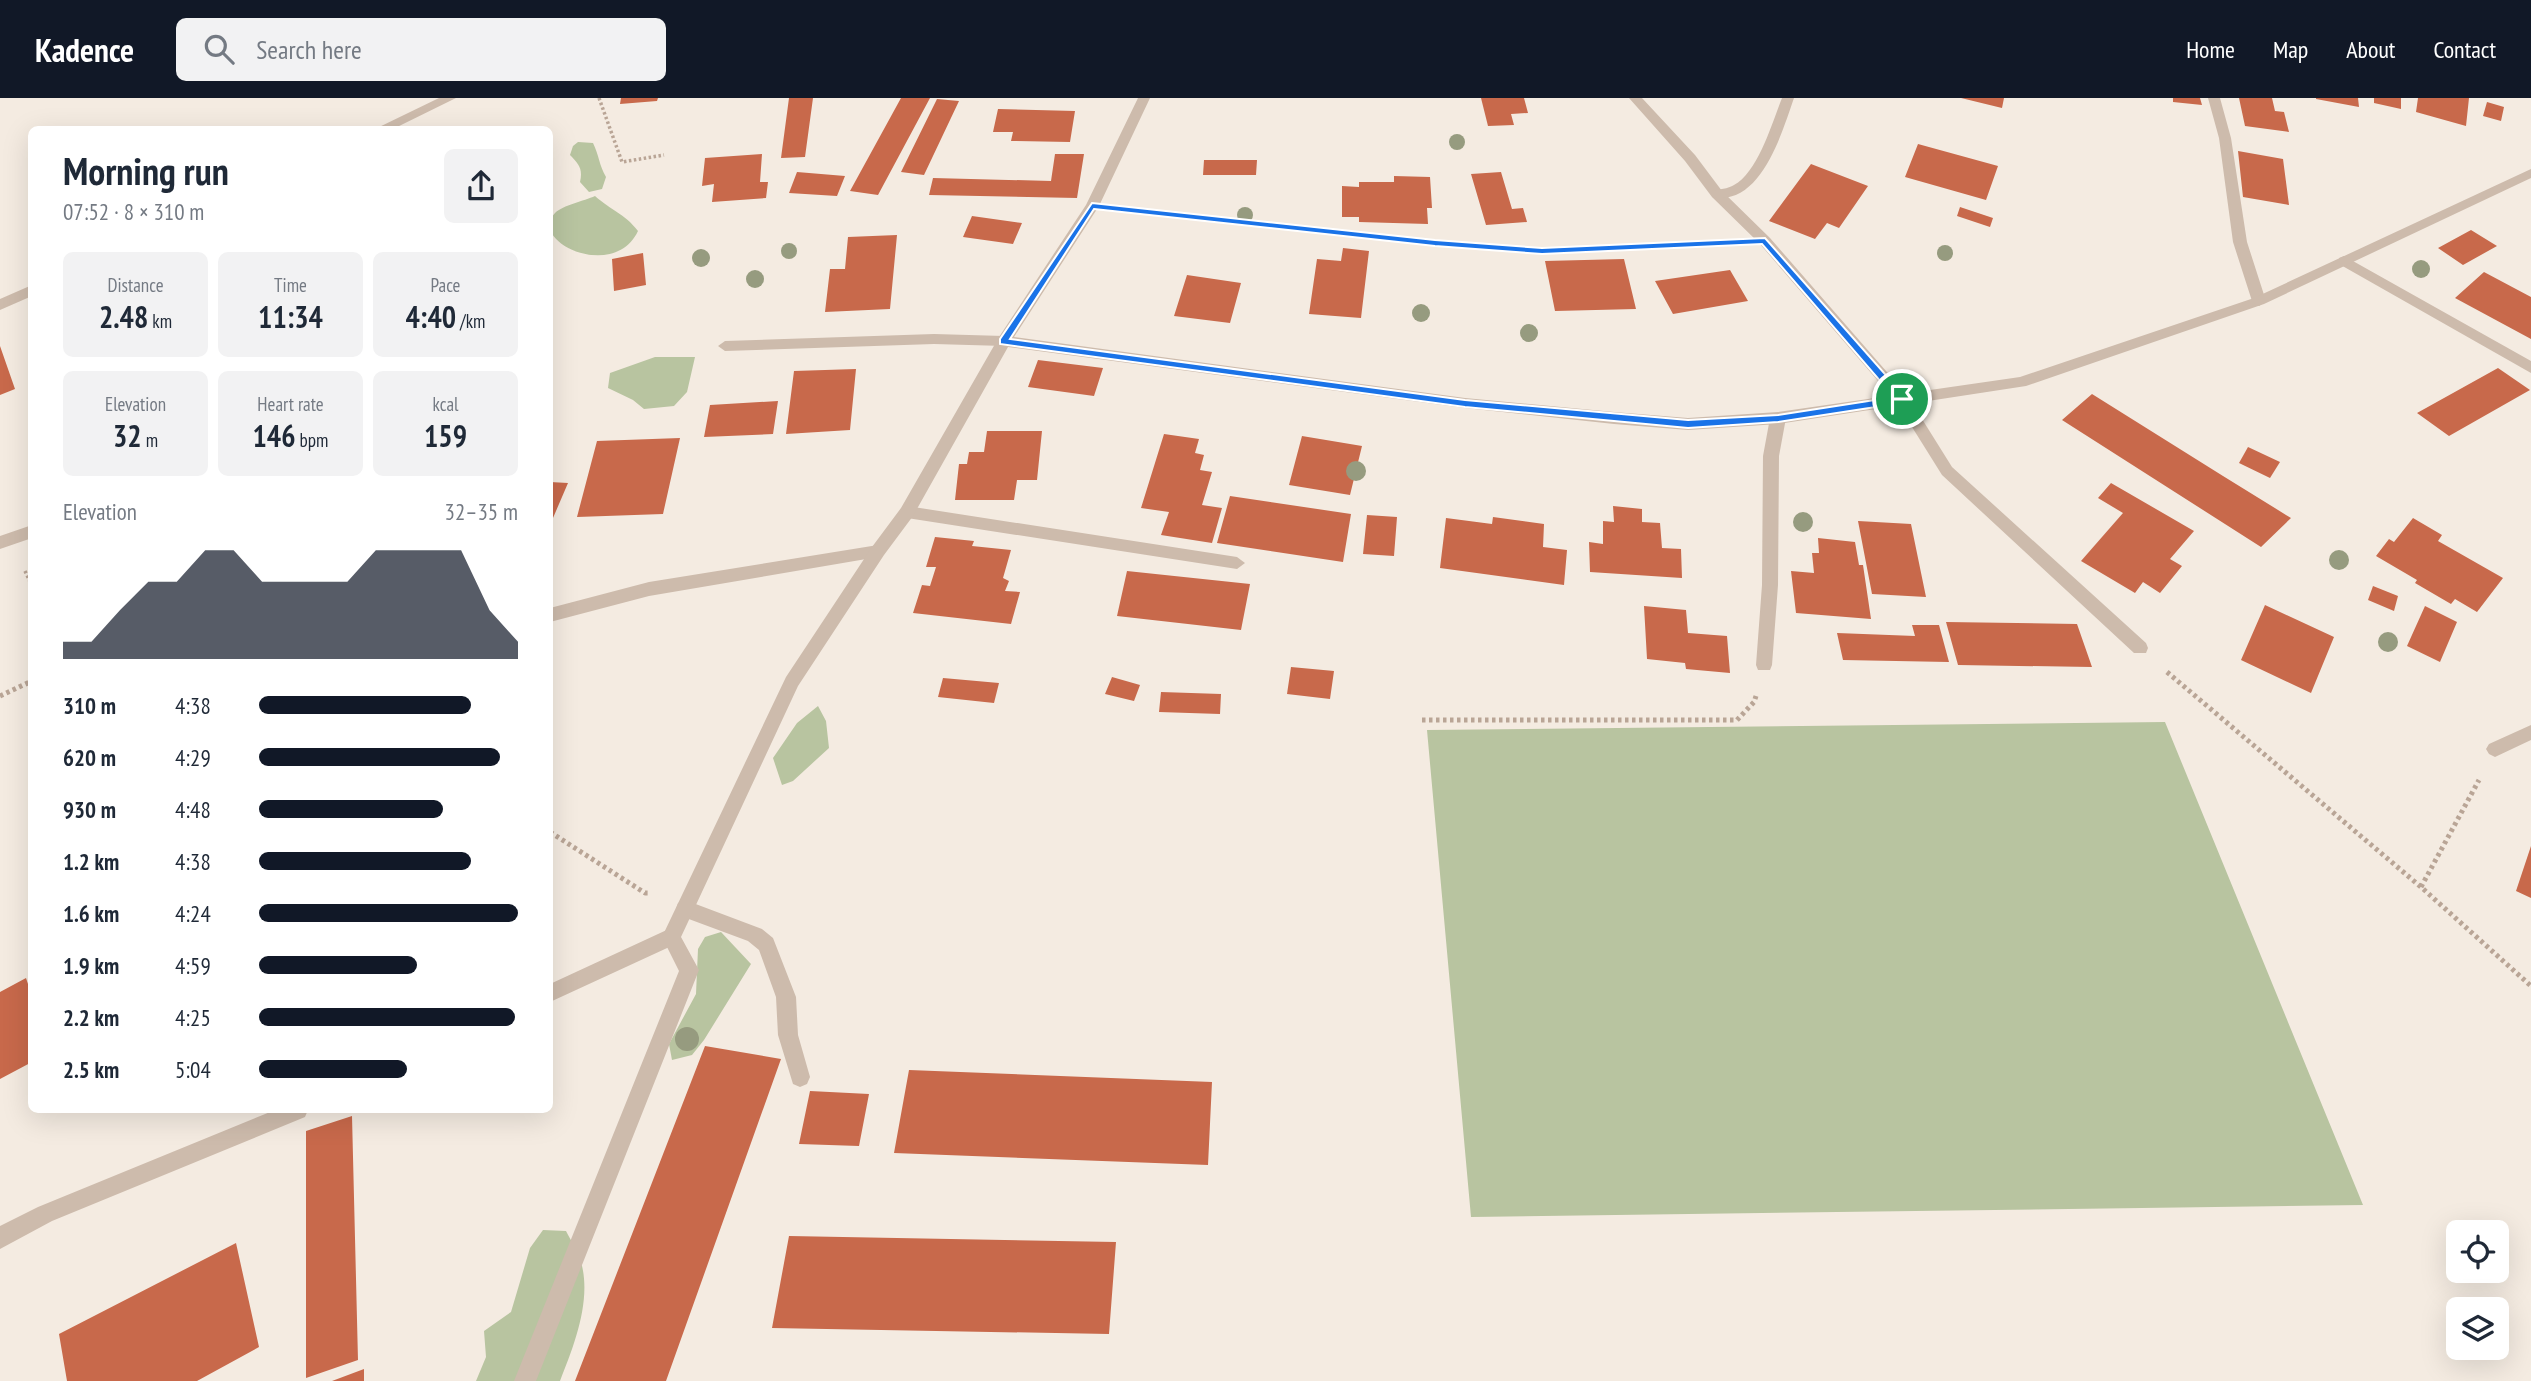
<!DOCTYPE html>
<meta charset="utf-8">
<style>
:root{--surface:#fff;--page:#f2f2f3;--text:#1f2937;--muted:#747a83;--accent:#111827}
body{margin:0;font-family:"PT Sans Narrow",sans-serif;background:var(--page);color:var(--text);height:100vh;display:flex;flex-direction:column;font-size:26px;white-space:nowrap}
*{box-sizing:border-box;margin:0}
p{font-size:23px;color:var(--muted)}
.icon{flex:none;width:38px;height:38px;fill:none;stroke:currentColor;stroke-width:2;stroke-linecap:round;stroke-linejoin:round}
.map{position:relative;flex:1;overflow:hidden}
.sheet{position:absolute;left:28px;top:28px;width:525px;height:987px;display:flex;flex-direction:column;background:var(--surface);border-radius:10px;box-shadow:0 7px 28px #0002}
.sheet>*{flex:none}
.tools{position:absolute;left:2446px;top:1122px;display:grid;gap:14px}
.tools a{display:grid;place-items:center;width:63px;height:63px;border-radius:10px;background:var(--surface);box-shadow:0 7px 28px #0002;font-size:35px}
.pin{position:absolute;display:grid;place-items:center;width:60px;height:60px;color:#fff;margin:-30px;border:4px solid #fff;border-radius:50%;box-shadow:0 2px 7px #0007}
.round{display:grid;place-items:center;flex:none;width:74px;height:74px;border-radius:10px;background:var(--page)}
.headline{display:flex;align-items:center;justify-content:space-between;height:119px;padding:0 35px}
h1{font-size:38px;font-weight:600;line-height:52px}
.figures{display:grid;grid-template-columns:repeat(3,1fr);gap:10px;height:119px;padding:7px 35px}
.figures div{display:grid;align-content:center;border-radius:10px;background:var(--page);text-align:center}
.figures b{font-size:30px;font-weight:600}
.figures small{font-size:19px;font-weight:400}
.figures p{font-size:19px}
.chart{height:196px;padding:14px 35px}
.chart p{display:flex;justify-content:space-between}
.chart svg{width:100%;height:126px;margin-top:7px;fill:var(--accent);opacity:.7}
ul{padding:0 35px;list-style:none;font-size:23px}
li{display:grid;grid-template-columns:112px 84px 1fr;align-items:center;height:52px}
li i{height:18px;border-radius:9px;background:var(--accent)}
header{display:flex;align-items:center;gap:42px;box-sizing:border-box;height:98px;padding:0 35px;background:var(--accent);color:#fff}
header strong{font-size:33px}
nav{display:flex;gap:38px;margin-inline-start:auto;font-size:24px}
.search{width:490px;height:63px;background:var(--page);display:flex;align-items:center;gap:18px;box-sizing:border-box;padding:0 24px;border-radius:10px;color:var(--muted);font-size:26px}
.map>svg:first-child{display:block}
.green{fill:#b8c4a0}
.building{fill:#c8694b}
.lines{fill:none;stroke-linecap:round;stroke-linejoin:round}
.path-far1{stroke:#b9a596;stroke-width:3.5;stroke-dasharray:2.5 2.5;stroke-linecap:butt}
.path{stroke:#b9a596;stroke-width:5;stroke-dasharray:3.5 3.5;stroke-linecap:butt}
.service{fill:#cdbbac;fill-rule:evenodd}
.minor{fill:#cdbbac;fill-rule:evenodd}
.tree{fill:#969b7f}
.route{fill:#1a73e8;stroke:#fff;stroke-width:2;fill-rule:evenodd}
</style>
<header>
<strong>Kadence</strong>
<div class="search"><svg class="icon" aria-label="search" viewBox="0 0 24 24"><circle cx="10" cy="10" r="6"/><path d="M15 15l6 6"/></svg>Search here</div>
<nav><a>Home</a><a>Map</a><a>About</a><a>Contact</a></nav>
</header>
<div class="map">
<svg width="2531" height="1283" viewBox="0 0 2531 1283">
<rect width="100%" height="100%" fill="#f4ebe1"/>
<path class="green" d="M578 44 593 45C599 57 599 67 606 79L602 91 589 94 580 84C583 71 579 66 570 57L573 48Z
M595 98C612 113 624 115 638 133 614 184 527 143 555 115 563 107 584 103 595 98Z
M655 259H695L687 294 674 308 644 311 633 302 608 290 610 275Z
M818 608 826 623 829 650 793 683 782 687 773 660 797 625Z
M2165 624 2363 1107 1471 1119 1427 632Z
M721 834 751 866 704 942 692 957 672 962 669 946 696 896 698 851 705 839Z
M543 1132 566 1133C571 1143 578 1153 581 1164 592 1202 574 1248 560 1283H476L486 1259 484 1233 511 1214 530 1150Z"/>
<path class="building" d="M621 0H658L657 3 620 6Z
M789 0H813L805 59 781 60Z
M901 0H930L878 97 850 93Z
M1481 0H1524L1528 15 1511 16 1514 27 1488 28Z
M1961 0H2004L2002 10Z
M2173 0H2200L2202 7 2173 4Z
M2239 0H2272L2275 13 2284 14 2289 34 2245 28Z
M2316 0H2358L2359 9 2316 1Z
M2374 0H2401V11L2374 5Z
M2418 0H2469L2466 28 2416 14Z
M937 1 959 3 924 77 901 74Z
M2487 4 2504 9 2501 23 2483 18Z
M998 11 1075 13 1070 44 1011 43 1013 34H993Z
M1918 46 1998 68 1986 102 1905 79Z
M2238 53 2283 61 2289 107 2243 99Z
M762 56 760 84H768L766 100 712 104 714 86 702 88 705 60Z
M1055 56H1084L1077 100 929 97 933 80 1051 83Z
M1204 62H1257L1256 77H1203Z
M1811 66 1868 88 1839 130 1827 125 1815 141 1769 123Z
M797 74 845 78 837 98 789 95Z
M1501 74 1512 111 1523 110 1527 124 1486 127 1471 76Z
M1394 78 1430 79 1432 110H1427L1428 126 1359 124V119H1342V88L1359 89V84H1394Z
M1960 109 1993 120 1990 129 1957 118Z
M972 118 1022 125 1013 146 963 139Z
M2471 132 2497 148 2463 167 2438 150Z
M897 137 890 211 825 214 830 171H845L848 139Z
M1343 150 1369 153 1361 220 1309 216 1317 161 1341 163Z
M643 155 646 187 614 193 612 161Z
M1624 161 1636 211 1555 213 1545 163Z
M1730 172 1748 203 1673 216 1655 183Z
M2484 174 2531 199V241L2455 200Z
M1187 177 1241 185 1230 225 1174 218Z
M0 248 15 291 0 297Z
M1038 262 1103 270 1094 298 1028 289Z
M2498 270 2530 292 2449 338 2417 315Z
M856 271 850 332 786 336 794 273Z
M2092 296 2223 378 2291 420 2261 449 2062 322Z
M778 303 773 336 704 339 710 307Z
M987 333H1042L1037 382H1017L1014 402H955L959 366H967L969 354H984Z
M1164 336 1199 341 1195 355 1204 357 1200 372 1212 374 1202 407 1222 410 1212 445 1161 437 1169 414 1141 410Z
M1302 338 1362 348 1350 397 1289 387Z
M680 340 663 416 577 419 597 343Z
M2248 349 2280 364 2270 380 2239 365Z
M550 384 568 385 553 420 550 419Z
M2111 385 2194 433 2170 461 2182 468 2160 495 2143 484 2135 495 2081 463 2123 415 2098 400Z
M1230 398 1351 416 1343 464 1217 445Z
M1613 408 1642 411V424L1660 425 1662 450 1681 451 1682 480 1590 474 1589 444 1603 446V423L1614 424Z
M1367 417 1397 419 1394 458 1363 456Z
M1493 419 1544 426 1543 449 1567 452 1564 487 1440 470 1446 420 1492 426Z
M2413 420 2442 437 2438 443 2503 480 2477 514 2455 501 2451 506 2415 485 2417 482 2376 458 2389 441 2394 444Z
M1858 423 1911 426 1926 499 1872 496Z
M935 439 974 443 972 448 1011 452 1003 480 1009 483 1005 493 1020 494 1011 526 913 515 922 487 930 488 936 469H926Z
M1818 440 1855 444 1859 467H1863L1871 521 1796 515 1791 473 1814 475 1812 455H1819Z
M1127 473 1250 486 1241 532 1117 518Z
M2373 488 2398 498 2394 513 2368 502Z
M2265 507 2334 539 2311 595 2241 562Z
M1644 508 1686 512 1688 535 1727 538 1730 575 1686 571 1685 565 1647 561Z
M2425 508 2457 524 2440 564 2407 548Z
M1946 524 2077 526 2092 569 1958 567Z
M1912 527H1939L1949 564 1843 562 1837 535 1915 538Z
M1291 569 1334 573 1330 601 1287 596Z
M1112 579 1140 587 1134 603 1105 596Z
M943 580 999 585 994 605 938 599Z
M1161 594 1221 596 1220 616 1159 614Z
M2531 748V800L2516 793Z
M26 880 32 898V964L0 981V894Z
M705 948 781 961 666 1283H575Z
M909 972 1212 984 1208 1067 894 1055Z
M810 993 869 996 859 1048 799 1046Z
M352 1018 358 1262 306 1280V1033Z
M789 1138 1116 1144 1109 1236 772 1230Z
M236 1145 259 1249 197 1283H67L59 1236Z
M364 1271V1283H332Z"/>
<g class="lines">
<path class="path-far1" d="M599 0 622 64 664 57
M1127 112 1435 145 1542 153 1718 145
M25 473 32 488"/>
<path class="path" d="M2167 574 2421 789 2531 888
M0 598 32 583
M1422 622H1737L1754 604 1756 598
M550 734 645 795H651
M2421 789 2479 682"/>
<path class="service" d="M439 0H456L391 32H373Z
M1629 0H1642L1695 57 1722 93 1770 140 1907 297 1952 369 2146 545 2148 550 2146 555H2134L1942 377 1897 305 1760 146 1712 99 1685 63Z
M2208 0H2220L2231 40 2247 144 2266 203 2259 208 2252 203 2233 144 2219 40Z
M2344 158 2531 263V275L2339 166V160Z
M32 187V198L0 212V201Z
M934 236 1004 238 1011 243 1004 248 934 246 725 253 718 248 725 243Z
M1778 314 1786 320 1779 358 1778 487 1772 567 1770 572H1758L1756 567 1762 487 1763 358 1770 320Z
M907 408 1237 459 1245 465 1237 471 907 420 899 414Z
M32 427V440L0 451V438Z
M878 447 886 453 878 459 649 498 550 524V510L649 484Z
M2531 627V642L2495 659 2489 656 2486 651 2489 646Z
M685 802 762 831 773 840 796 899 798 937 810 979 807 986 800 989 793 986 778 937 776 899 759 852 748 843 678 817 676 811 678 805Z
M671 830 678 833 680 839 678 845 550 904V886Z
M275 1012H308L305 1019 52 1123 0 1151V1128L38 1109Z"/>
<path class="minor" d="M1138 0H1150L1099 108 1014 239 1465 300 1614 314 1688 320 1778 314 2020 279 2254 200 2531 71V80L2264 206 2026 288 1778 326 1688 332 1614 326 1465 310 1008 249 913 418 884 457 798 588 681 839 699 872 536 1283H514L679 873 662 839 786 579 872 449 901 410 999 239 1086 107Z
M1782 0H1794C1782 34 1761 109 1712 99V93C1719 91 1728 91 1734 87 1758 74 1772 25 1782 0Z"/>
</g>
<g class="tree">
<circle cx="1457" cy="44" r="8"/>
<circle cx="1245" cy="117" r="8"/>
<circle cx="789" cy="153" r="8"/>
<circle cx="1945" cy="155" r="8"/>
<circle cx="701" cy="160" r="9"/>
<circle cx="2421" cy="171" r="9"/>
<circle cx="755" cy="181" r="9"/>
<circle cx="1421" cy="215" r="9"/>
<circle cx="1529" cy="235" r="9"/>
<circle cx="1356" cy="373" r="10"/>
<circle cx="1803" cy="424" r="10"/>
<circle cx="2339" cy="462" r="10"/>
<circle cx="2388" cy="544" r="10"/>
<circle cx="687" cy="941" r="12"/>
</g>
<path class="route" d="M1092 105 1435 142 1542 150 1765 140 1907 301 1902 305 1778 324 1688 330 1465 309 1000 246V241ZM1094 111 1435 148 1542 156 1762 146 1894 299 1778 317 1688 322 1465 302 1010 241Z"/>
</svg>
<div class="tools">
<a><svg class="icon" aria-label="locate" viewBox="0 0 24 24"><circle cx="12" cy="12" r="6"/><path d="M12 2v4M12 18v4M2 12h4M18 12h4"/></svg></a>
<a><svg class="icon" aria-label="layers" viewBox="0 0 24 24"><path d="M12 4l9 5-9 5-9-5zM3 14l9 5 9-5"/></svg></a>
</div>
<div class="pin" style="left:1902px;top:301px;background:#1e9e55"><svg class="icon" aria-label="arrive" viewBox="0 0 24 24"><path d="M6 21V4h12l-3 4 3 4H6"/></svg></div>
<section class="sheet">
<div class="headline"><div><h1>Morning run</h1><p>07:52 · 8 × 310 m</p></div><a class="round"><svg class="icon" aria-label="share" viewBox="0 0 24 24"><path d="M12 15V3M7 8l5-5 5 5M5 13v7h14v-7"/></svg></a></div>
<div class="figures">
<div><p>Distance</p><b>2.48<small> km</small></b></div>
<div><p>Time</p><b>11:34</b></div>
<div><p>Pace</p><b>4:40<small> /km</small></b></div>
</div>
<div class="figures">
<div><p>Elevation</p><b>32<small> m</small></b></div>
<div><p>Heart rate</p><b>146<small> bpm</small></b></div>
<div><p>kcal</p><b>159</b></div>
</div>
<div class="chart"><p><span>Elevation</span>32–35 m</p>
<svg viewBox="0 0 160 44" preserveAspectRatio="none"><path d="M0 44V38L10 38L20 27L30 17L40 17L50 6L60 6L70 17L80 17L90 17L100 17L110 6L120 6L130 6L140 6L150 27L160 38V44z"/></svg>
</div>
<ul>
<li><b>310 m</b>4:38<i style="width:82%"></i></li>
<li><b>620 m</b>4:29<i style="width:93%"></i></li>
<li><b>930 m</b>4:48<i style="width:71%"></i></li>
<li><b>1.2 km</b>4:38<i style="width:82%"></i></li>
<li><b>1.6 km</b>4:24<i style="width:100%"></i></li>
<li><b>1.9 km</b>4:59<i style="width:61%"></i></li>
<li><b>2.2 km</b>4:25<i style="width:99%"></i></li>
<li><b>2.5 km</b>5:04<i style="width:57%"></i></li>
</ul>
</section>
</div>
